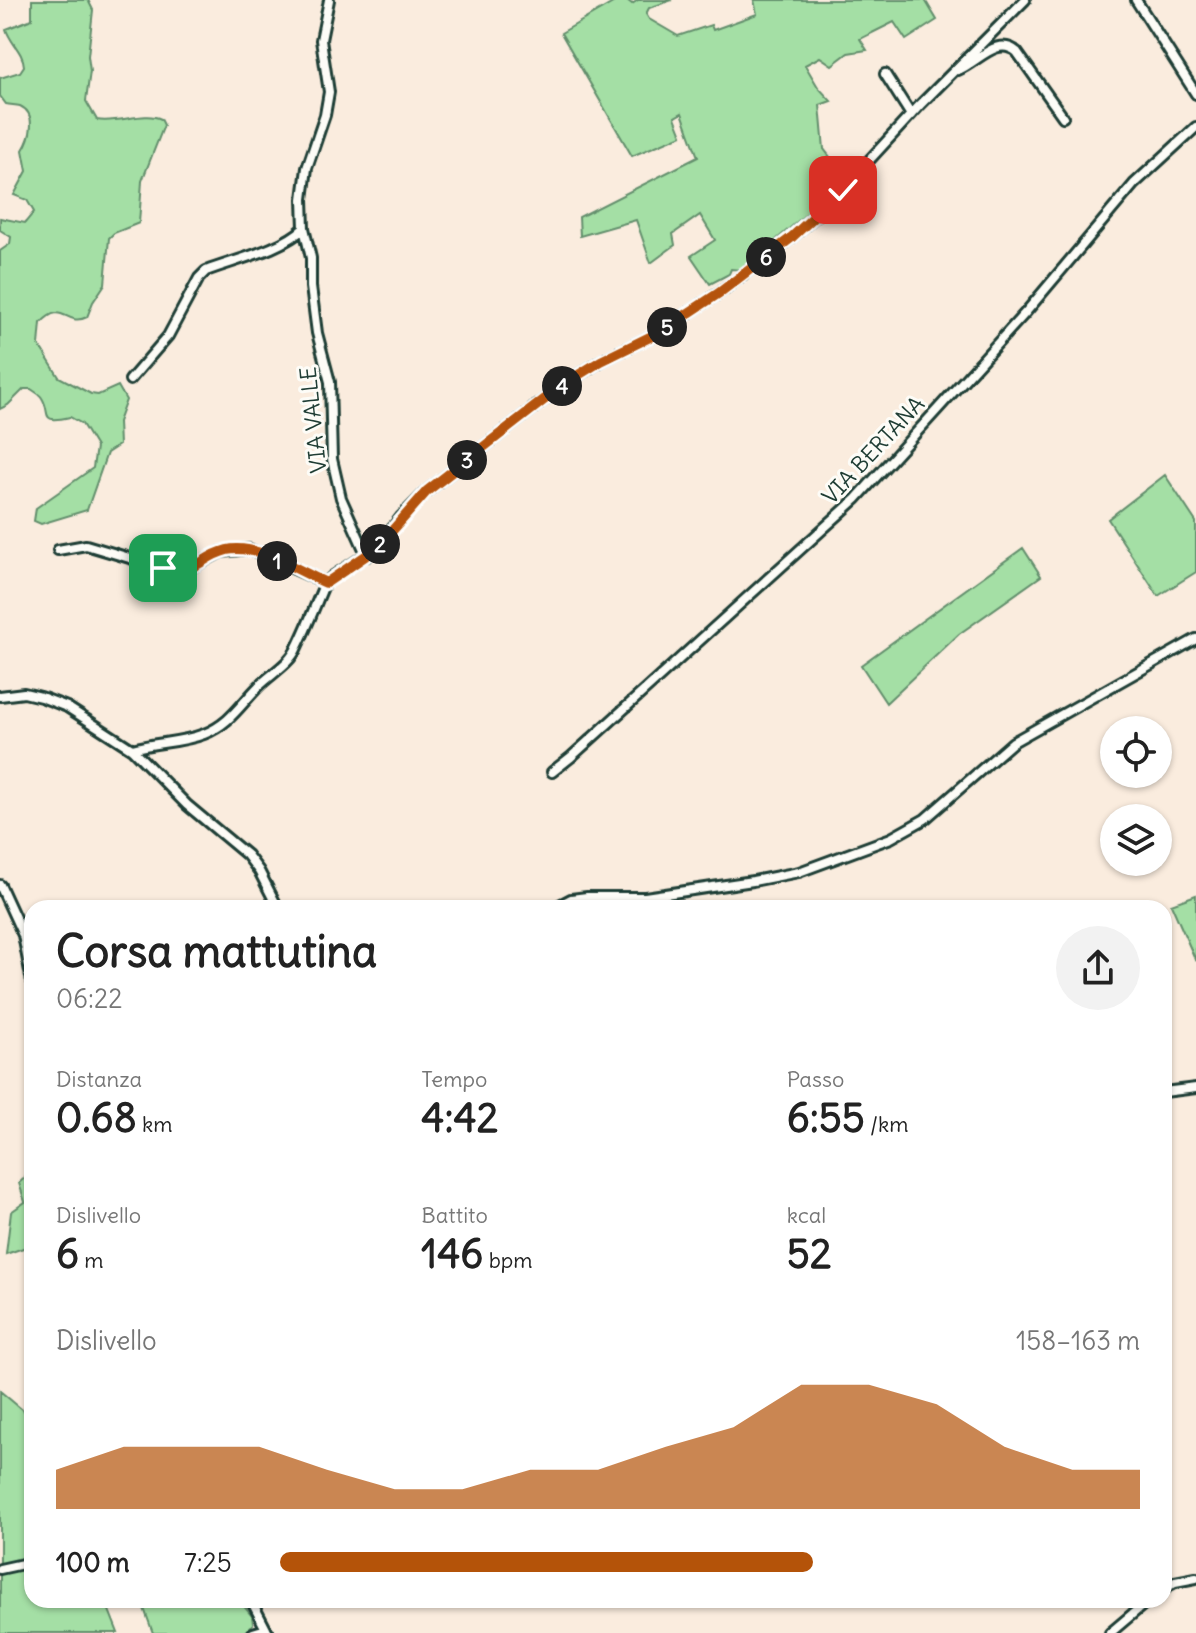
<!DOCTYPE html>
<html lang="it">
<meta charset="utf-8">
<style>
:root{--surface:#fff;--page:#f2f2f2;--text:#222;--muted:#767676;--accent:#b45309}
body{margin:0;font-family:Delius,sans-serif;background:var(--page);color:var(--text);height:100vh;display:flex;flex-direction:column;font-size:30px;white-space:nowrap}
*{box-sizing:border-box;margin:0}
p{font-size:26px;color:var(--muted)}
.icon{flex:none;width:44px;height:44px;fill:none;stroke:currentColor;stroke-width:2;stroke-linecap:round;stroke-linejoin:round}
.map{position:relative;flex:1;overflow:hidden}
.side{position:absolute;left:24px;top:900px;width:1148px;height:708px;display:flex;flex-direction:column;background:var(--surface);border-radius:24px;box-shadow:0 2px 6px #0004}
.side>*{flex:none}
.buttons{position:absolute;left:1100px;top:716px;display:grid;gap:16px}
.buttons a{display:grid;place-items:center;width:72px;height:72px;border-radius:50%;background:var(--surface);box-shadow:0 2px 6px #0004;font-size:40px}
.pin{position:absolute;display:grid;place-items:center;width:68px;height:68px;color:#fff;margin:-34px;border-radius:16px;box-shadow:0 4px 12px #0006}
.km{position:absolute;width:40px;height:40px;margin:-20px;border-radius:50%;background:#222;color:#fff;font-size:22px;line-height:40px;text-align:center}
.round{display:grid;place-items:center;flex:none;width:84px;height:84px;border-radius:42px;background:var(--page)}
.headline{display:flex;align-items:center;justify-content:space-between;height:136px;padding:0 32px}
h1{font-size:44px;font-weight:800;line-height:60px}
.stats{display:grid;grid-template-columns:repeat(3,1fr);gap:12px;height:136px;padding:8px 32px}
.stats div{display:grid;align-content:center}
.stats b{font-size:40px;font-weight:800}
.stats small{font-size:22px;font-weight:400}
.stats p{font-size:22px}
.chart{height:224px;padding:16px 32px}
.chart p{display:flex;justify-content:space-between}
.chart svg{width:100%;height:144px;margin-top:8px;fill:var(--accent);opacity:.7}
ul{padding:0 32px;list-style:none;font-size:26px}
li{display:grid;grid-template-columns:128px 96px 1fr;align-items:center;height:60px}
li i{height:20px;border-radius:10px;background:var(--accent)}
.map>svg:first-child{display:block}
.green{fill:#a4dfa5;stroke:#628e6c;stroke-width:2}
.lines{fill:none;stroke-linecap:round;stroke-linejoin:round}
.minor-casing{stroke:#1f3d34;stroke-width:14}
.minor{stroke:#fdfcf7;stroke-width:8}
.route-casing{stroke:#fff;stroke-width:16}
.route{stroke:#b45309;stroke-width:10}
.labels{text-anchor:middle;stroke-width:6;stroke-linejoin:round;paint-order:stroke}
.street-label{font-size:22px;fill:#1f3d34;stroke:#fdfcf7}
</style>
<div class="map">
<svg width="1196" height="1633" viewBox="0 0 1196 1633">
<rect width="100%" height="100%" fill="#faecde"/>
<filter id="ink" filterUnits="userSpaceOnUse"><feTurbulence type="fractalNoise" baseFrequency=".0125" numOctaves="2"/><feDisplacementMap in="SourceGraphic" scale="16" xChannelSelector="R" yChannelSelector="G"/><feConvolveMatrix kernelMatrix="1 2 1 2 8 2 1 2 1" color-interpolation-filters="sRGB"/></filter>
<g filter="url(#ink)">
<path class="green" d="M32 0H88L93 10 88 56 90 71 86 101 97 120C117 124 145 111 161 119L164 125 142 181 139 223 114 233 109 238 105 284 93 302 87 317C66 328 63 299 41 323L39 345 59 377 91 394 98 395 118 386 126 400 118 422 119 445 107 453 87 510 41 524 34 521 36 508 93 468 96 447 82 424 70 417C38 424 52 414 42 398 40 394 35 392 31 389H24L8 405 0 409V251L10 244 11 237 0 230V218L25 223 34 212 27 200 14 195 27 171 23 150C30 139 38 114 20 106 15 105 10 105 6 104L0 96V78L20 72 24 66C23 51 10 43 6 29L32 19Z
M618 0H627L632 4 638 0H672L649 8 646 14 649 19 678 36 711 25 713 30 757 14 754 0H925L937 20 906 40 894 22 860 39 867 50 848 53 832 65 820 57 805 65 818 87 831 101 820 105 824 149 847 179 741 270 731 269 729 274 710 284 691 256 715 240 700 215 673 234 675 245 651 263 636 220 580 236 579 217 698 157 682 113 675 117 682 135 632 156 561 33Z
M1165 475 1196 522V572L1158 596 1108 519Z
M1023 548 1041 576 959 634 886 703 861 665Z
M1196 895V961L1171 904Z
M32 1171V1245L6 1254 11 1212 25 1202 19 1183Z
M0 1391 32 1418V1558L0 1565Z
M32 1565V1600H105L118 1633H0V1572Z
M141 1600H239L252 1616 253 1624 245 1633H153Z"/>
<g class="lines">
<defs>
<path id="minor" d="M329 0 321 40 329 92 325 115 307 168 303 199 304 228 311 258V287L317 333 330 382 332 459 341 498 367 556
M1136 0 1196 94
M958 70C978 62 997 35 1017 52L1063 117
M885 74 911 115
M130 380 168 336 199 278 206 271C235 260 283 249 304 228
M58 550 86 545 163 568 187 570 221 552 249 549 326 583
M0 696 24 693 41 697 67 707 132 749 187 805 247 855 259 871 278 908
M132 749C156 742 181 743 204 734 230 724 240 705 259 686 272 673 290 664 297 647 307 627 315 606 324 585L332 577 377 548 401 517 427 491 567 382 601 361 660 332 719 293 791 238 827 206 920 105 1025 0
M552 772 571 757 856 499 1026 312 1134 184 1196 127
M0 885 23 935 32 982
M554 908 571 899 587 897H645L753 881 799 872 891 838 925 819 1013 742 1196 639
M1164 1092 1196 1088
M0 1569 32 1562
M1164 1588 1175 1582 1196 1578
M251 1600 268 1633
M253 1633 266 1629
M1110 1633 1149 1600"/>
</defs>
<use href="#minor" class="minor-casing"/>
<use href="#minor" class="minor"/>
</g>
</g>
<g class="lines" filter="url(#ink)">
<defs>
<path id="route" d="M163 568C203 573 197 558 227 550 256 543 299 571 326 583L377 548 427 491 567 382 601 361 660 332 719 293 791 238 843 190"/>
</defs>
<use href="#route" class="route-casing"/>
<use href="#route" class="route"/>
</g>
<g class="labels">
<g class="street-label">
<text transform="translate(313 420) rotate(-96)" y="8">VIA VALLE</text>
<text transform="translate(873 450) rotate(-47)" y="8">VIA BERTANA</text>
</g>
</g>
</svg>
<div class="buttons">
<a><svg class="icon" aria-label="locate" viewBox="0 0 24 24"><circle cx="12" cy="12" r="6"/><path d="M12 2v4M12 18v4M2 12h4M18 12h4"/></svg></a>
<a><svg class="icon" aria-label="layers" viewBox="0 0 24 24"><path d="M12 4l9 5-9 5-9-5zM3 14l9 5 9-5"/></svg></a>
</div>
<div class="pin" style="left:163px;top:568px;background:#1e9e55"><svg class="icon" aria-label="arrive" viewBox="0 0 24 24"><path d="M6 21V4h12l-3 4 3 4H6"/></svg></div>
<div class="pin" style="left:843px;top:190px;background:#d93025"><svg class="icon" aria-label="check" viewBox="0 0 24 24"><path d="M5 12l5 5 9-10"/></svg></div>
<b class="km" style="left:277px;top:561px">1</b>
<b class="km" style="left:380px;top:544px">2</b>
<b class="km" style="left:467px;top:460px">3</b>
<b class="km" style="left:562px;top:386px">4</b>
<b class="km" style="left:667px;top:327px">5</b>
<b class="km" style="left:766px;top:257px">6</b>
<section class="side">
<div class="headline"><div><h1>Corsa mattutina</h1><p>06:22</p></div><a class="round"><svg class="icon" aria-label="share" viewBox="0 0 24 24"><path d="M12 15V3M7 8l5-5 5 5M5 13v7h14v-7"/></svg></a></div>
<div class="stats">
<div><p>Distanza</p><b>0.68<small> km</small></b></div>
<div><p>Tempo</p><b>4:42</b></div>
<div><p>Passo</p><b>6:55<small> /km</small></b></div>
</div>
<div class="stats">
<div><p>Dislivello</p><b>6<small> m</small></b></div>
<div><p>Battito</p><b>146<small> bpm</small></b></div>
<div><p>kcal</p><b>52</b></div>
</div>
<div class="chart"><p><span>Dislivello</span>158–163 m</p>
<svg viewBox="0 0 160 44" preserveAspectRatio="none"><path d="M0 44V32L10 25L20 25L30 25L40 32L50 38L60 38L70 32L80 32L90 25L100 19L110 6L120 6L130 12L140 25L150 32L160 32V44z"/></svg>
</div>
<ul>
<li><b>100 m</b>7:25<i style="width:62%"></i></li>
</ul>
</section>
</div>
